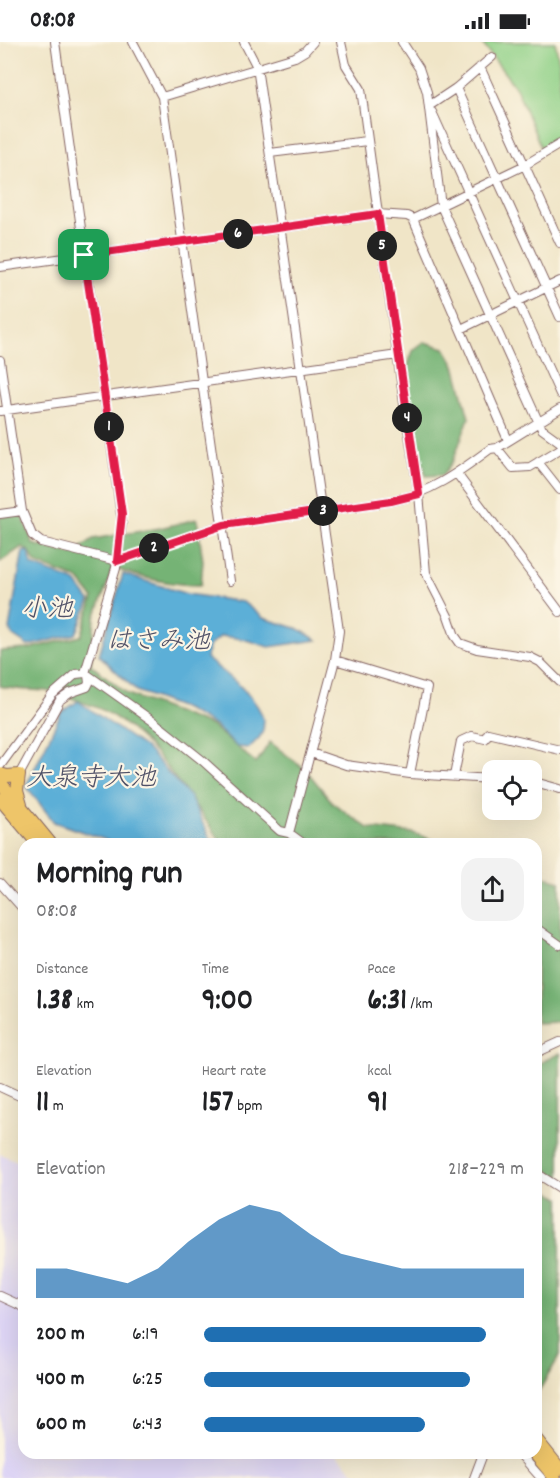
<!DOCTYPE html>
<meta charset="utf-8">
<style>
:root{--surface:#fff;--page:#f2f2f2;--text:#202124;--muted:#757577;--accent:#1f6fb2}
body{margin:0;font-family:Dekko,"Klee One",sans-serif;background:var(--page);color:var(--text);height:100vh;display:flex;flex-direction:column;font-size:22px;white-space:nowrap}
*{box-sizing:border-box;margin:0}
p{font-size:20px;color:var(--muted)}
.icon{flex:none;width:33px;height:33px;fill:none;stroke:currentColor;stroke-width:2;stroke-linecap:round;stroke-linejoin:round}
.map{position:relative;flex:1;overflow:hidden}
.drawer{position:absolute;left:18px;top:796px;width:524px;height:621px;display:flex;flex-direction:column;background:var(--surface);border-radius:18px;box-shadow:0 6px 24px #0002}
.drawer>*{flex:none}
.fabs{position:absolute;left:482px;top:718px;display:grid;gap:12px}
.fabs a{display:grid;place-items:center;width:60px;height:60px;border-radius:12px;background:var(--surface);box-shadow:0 6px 24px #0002;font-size:30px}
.pin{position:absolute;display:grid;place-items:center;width:51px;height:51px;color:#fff;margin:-26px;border-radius:12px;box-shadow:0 3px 9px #0006}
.km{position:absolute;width:30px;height:30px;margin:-15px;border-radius:50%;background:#222;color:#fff;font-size:16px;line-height:30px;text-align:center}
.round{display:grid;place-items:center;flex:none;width:63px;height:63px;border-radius:18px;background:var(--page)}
.headline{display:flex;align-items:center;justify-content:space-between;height:102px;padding:0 18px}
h1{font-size:33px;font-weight:700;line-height:45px}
.figures{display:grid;grid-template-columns:repeat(3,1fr);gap:9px;height:102px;padding:6px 18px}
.figures div{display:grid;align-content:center}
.figures b{font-size:30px;font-weight:700}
.figures small{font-size:16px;font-weight:400}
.figures p{font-size:16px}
.chart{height:168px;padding:12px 18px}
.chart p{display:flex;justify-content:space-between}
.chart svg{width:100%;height:108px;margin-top:6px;fill:var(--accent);opacity:.7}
ul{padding:0 18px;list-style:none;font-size:20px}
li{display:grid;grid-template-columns:96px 72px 1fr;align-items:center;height:45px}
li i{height:15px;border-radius:8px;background:var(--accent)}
.status{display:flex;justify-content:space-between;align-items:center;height:42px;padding:0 30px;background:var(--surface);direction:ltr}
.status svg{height:16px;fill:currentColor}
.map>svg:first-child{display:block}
.built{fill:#ded5f5}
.green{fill:#91d188;stroke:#6e785a;stroke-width:1.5}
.forest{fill:#74b374;stroke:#5f6950;stroke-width:1.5}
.water{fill:#5bafd7;stroke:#526781;stroke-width:1.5}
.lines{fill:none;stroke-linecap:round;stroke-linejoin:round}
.minor-casing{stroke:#846462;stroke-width:10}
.highway-casing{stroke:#846462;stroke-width:14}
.minor{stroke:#fff;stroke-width:8}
.highway{stroke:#eec569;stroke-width:12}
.route-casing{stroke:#fff;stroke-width:12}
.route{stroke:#e11d48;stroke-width:8}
.labels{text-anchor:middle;stroke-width:4.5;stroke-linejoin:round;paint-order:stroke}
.water-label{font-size:26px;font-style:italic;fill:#505167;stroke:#fcf5e5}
</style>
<div class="status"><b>08:08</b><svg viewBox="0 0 49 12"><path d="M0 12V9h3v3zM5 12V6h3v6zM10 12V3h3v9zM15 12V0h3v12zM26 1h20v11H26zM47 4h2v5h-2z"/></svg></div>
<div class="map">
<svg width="560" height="1436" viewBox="0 0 560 1436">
<rect width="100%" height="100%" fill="#fcf5e5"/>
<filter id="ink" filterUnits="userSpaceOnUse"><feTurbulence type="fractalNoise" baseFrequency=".0167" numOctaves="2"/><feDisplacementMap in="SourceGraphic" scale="12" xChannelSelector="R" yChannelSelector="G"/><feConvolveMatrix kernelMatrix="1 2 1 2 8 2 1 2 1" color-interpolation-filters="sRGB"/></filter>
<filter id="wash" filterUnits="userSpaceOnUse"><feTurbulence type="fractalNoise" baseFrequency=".008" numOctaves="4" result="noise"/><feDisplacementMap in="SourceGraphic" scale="24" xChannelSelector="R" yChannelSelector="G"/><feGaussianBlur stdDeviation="1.35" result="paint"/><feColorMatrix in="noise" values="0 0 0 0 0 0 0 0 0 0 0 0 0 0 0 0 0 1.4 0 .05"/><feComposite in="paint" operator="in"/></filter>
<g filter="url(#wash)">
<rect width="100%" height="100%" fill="#f0e5c7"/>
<path class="built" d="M0 1112 24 1122V1412H337L355 1431 368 1436H0Z"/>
<path class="green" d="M481 0H555L560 24V98L542 108 516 46Z"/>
<path class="forest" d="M424 300 445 306 455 323 469 376 453 419 443 433 426 434C417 400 396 343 413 309 415 306 420 303 424 300Z
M22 472 33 502 72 512 93 497 160 486 197 477 203 519 201 543C170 543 143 536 113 526L95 576 91 623 128 652 212 684 256 721 270 700 306 728 333 761 368 786 413 791 444 802H222C190 757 145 681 90 663 76 658 60 651 46 649 30 647 16 649 0 644V609L28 607 81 594 93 556 78 537 35 521 30 510 22 505 0 520V475Z
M536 832 560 839V980L536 981Z
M560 1011V1136L536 1121V1023Z
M536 1142 560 1156V1313L536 1354Z"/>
<path class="water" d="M23 509 29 510 32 523 76 540 90 559 76 592 28 604 13 594 9 587Z
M123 532 187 552 243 560 263 576 299 587 317 598 269 605 243 597 221 594 209 604 206 616C224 631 280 668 259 696 256 699 252 703 249 706L237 705 214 683 185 667 137 649 99 613Z
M78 659 147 707 190 755 213 802H110L106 798 54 780 26 744 61 671Z"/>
</g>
<g filter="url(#ink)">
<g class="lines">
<defs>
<path id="minor" d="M133 0 162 55 230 539
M244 0 257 25 339 589 335 618 289 791
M341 0 346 23 361 47 405 369 419 452 426 531 448 574 455 594 460 601 477 607 530 615 540 620 560 640
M402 0 419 26 427 50 441 164 539 381 542 387 560 400
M480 25 560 201
M456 46 560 275
M162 55 295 15 305 9 313 0
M429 64 456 46 492 15
M432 70 560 352
M270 111 367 99
M413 177 508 398
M0 225 378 172 407 174 413 177 525 123 560 102
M461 287 560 239
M0 318 22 469 32 493 41 500 117 519 223 483 391 459C429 452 459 430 490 407L497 406 560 367
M0 369 398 313
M497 406 513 426 530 425 560 407
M538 420 560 448
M457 432 560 570
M0 472 22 469
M335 618 427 646 410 732
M88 633 154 680 203 719 280 789 289 791 304 802
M311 711 346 723 410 732 492 737
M0 724 52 653 76 632 85 631
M19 733 60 658 70 651 87 645 89 641 88 633 85 631 116 526 122 480 55 0
M454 734 461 699 472 694 485 697 488 691 560 708
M531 739 560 747
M0 841 24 868
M536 886 560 903
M536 1011 560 1000
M0 1045 24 1056
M536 1131 560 1146
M0 1254 24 1265
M520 1412 541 1436
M474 1436 483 1412"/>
<path id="highway" d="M0 732 7 734 19 733 17 749 21 763
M0 740 51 802
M0 757 38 802
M536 1397 560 1427
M535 1412 555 1436"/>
</defs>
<use href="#minor" class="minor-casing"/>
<use href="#highway" class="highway-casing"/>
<use href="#minor" class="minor"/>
<use href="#highway" class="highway"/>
</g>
</g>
<g class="lines" filter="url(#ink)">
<defs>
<path id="route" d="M378 172 419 452 391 459 224 483 117 519 122 472 84 213Z"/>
</defs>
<use href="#route" class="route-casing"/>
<use href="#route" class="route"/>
</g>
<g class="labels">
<g class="water-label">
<text x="47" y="574">小池</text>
<text x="158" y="606">はさみ池</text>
<text x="91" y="743">大泉寺大池</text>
</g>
</g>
</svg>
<div class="fabs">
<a><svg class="icon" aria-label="locate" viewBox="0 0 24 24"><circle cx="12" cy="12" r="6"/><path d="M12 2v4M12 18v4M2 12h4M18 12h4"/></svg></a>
</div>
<div class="pin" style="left:84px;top:213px;background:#1e9e55"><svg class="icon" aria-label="arrive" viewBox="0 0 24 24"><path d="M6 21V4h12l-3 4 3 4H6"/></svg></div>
<b class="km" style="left:109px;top:385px">1</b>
<b class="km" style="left:154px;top:506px">2</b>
<b class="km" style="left:323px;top:469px">3</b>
<b class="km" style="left:407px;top:376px">4</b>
<b class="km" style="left:382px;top:204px">5</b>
<b class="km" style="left:238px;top:192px">6</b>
<section class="drawer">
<div class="headline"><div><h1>Morning run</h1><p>08:08</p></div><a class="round"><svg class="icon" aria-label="share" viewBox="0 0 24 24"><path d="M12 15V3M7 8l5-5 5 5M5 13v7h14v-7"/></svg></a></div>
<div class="figures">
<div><p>Distance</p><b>1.38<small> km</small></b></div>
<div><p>Time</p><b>9:00</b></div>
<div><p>Pace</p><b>6:31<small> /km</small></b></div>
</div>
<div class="figures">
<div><p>Elevation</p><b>11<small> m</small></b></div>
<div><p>Heart rate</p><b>157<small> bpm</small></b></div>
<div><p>kcal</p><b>91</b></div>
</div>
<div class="chart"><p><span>Elevation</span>218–229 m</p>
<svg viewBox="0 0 160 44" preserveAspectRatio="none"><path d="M0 44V32L10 32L20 35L30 38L40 32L50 21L60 12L70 6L80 9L90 18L100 26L110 29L120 32L130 32L140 32L150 32L160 32V44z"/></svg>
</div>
<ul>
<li><b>200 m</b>6:19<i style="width:88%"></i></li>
<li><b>400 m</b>6:25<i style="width:83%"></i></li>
<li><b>600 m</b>6:43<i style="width:69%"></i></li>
</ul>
</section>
</div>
